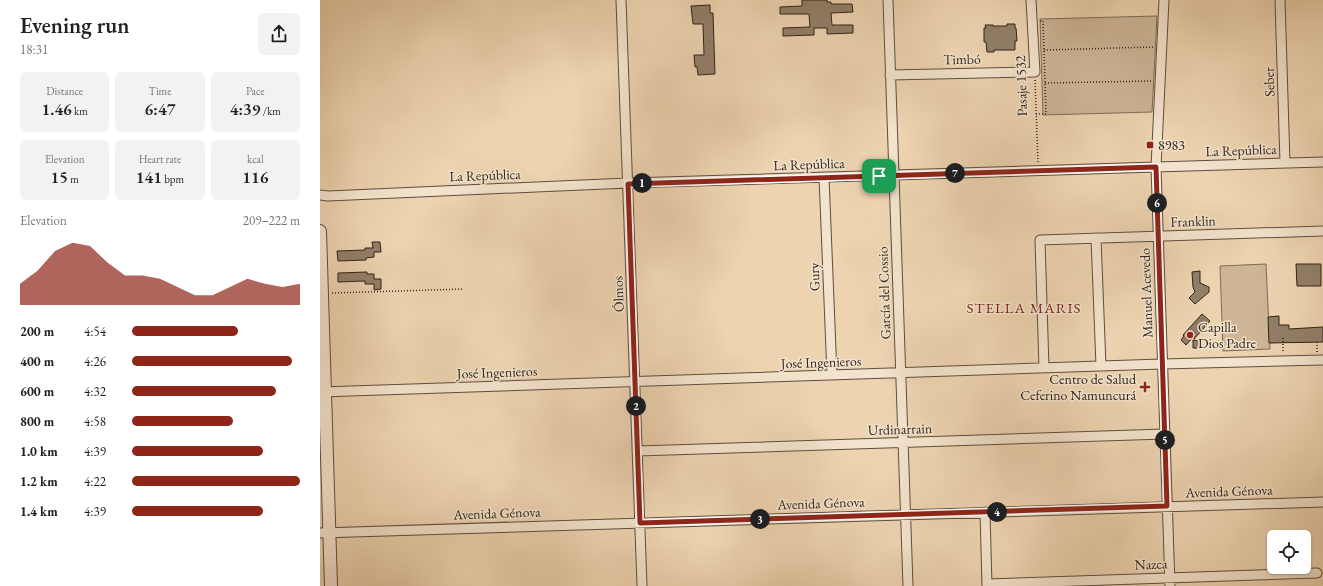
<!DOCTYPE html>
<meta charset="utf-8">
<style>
:root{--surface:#fff;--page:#f2f2f2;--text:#202124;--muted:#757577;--accent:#8f2418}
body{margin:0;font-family:"EB Garamond",serif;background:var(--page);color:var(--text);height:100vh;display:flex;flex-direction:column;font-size:15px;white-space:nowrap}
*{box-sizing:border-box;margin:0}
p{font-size:13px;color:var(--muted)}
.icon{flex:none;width:22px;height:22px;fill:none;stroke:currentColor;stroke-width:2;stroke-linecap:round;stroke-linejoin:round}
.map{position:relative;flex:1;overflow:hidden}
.drawer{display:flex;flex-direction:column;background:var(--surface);width:320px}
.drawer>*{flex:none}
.controls{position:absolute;left:947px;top:530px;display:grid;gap:8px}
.controls a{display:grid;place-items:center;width:44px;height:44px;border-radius:6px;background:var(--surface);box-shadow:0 1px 3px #0004;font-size:20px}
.pin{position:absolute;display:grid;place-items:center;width:34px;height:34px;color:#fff;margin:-17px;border-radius:8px;box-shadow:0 2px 6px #0006}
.km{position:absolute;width:20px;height:20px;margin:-10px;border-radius:50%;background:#222;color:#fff;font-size:11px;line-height:20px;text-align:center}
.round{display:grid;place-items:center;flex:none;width:42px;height:42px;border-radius:6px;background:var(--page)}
.headline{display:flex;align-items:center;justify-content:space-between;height:68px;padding:0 20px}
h1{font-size:22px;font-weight:600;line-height:30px}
.stats{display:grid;grid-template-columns:repeat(3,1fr);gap:6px;height:68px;padding:4px 20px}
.stats div{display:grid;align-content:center;border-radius:6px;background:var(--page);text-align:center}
.stats b{font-size:17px;font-weight:600}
.stats small{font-size:11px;font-weight:400}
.stats p{font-size:11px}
.chart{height:112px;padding:8px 20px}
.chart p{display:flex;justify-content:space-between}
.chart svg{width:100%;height:72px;margin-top:4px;fill:var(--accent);opacity:.7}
ul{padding:0 20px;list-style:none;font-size:13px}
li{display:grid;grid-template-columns:64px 48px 1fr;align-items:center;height:30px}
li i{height:10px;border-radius:5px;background:var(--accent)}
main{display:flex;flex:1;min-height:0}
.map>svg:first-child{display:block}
.green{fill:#cdb596;stroke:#7e6c58}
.building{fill:#927e68;stroke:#2f221a}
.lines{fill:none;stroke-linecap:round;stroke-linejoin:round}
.minor-casing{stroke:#5e4e40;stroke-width:11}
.tertiary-casing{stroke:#5e4e40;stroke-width:14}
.path{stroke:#2f221a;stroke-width:1.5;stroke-dasharray:1 2;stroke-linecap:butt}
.minor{stroke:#f3e2cc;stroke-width:9}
.tertiary{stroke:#f3e2cc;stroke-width:12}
.route-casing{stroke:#fff;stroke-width:8}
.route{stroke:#8f2418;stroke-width:5}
.poi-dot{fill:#8f2418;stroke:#f3e2cc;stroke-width:1.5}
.labels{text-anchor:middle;stroke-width:3;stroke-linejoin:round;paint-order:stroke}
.street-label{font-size:14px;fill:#2f221a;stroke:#f3e2cc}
.poi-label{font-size:14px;fill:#2f221a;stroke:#f3e2cc;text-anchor:start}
.neighbourhood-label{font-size:15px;letter-spacing:1px;fill:#7a1f14;stroke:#f3e2cc}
</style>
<main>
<section class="drawer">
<div class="headline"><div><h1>Evening run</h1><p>18:31</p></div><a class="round"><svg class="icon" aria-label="share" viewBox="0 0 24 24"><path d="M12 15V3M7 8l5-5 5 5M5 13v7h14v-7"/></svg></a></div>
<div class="stats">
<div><p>Distance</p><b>1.46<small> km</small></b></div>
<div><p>Time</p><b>6:47</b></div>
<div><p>Pace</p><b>4:39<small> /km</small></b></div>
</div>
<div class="stats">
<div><p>Elevation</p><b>15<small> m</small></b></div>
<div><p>Heart rate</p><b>141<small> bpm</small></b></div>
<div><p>kcal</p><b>116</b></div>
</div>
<div class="chart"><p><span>Elevation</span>209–222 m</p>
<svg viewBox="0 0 160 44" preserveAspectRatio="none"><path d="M0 44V31L10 23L20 11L30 6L40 8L50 18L60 26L70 26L80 28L90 33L100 38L110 38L120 33L130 28L140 31L150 33L160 31V44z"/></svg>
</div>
<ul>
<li><b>200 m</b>4:54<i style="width:63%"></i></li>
<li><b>400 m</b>4:26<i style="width:95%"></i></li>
<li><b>600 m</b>4:32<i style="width:86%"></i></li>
<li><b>800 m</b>4:58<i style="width:60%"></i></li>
<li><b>1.0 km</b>4:39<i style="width:78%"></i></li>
<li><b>1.2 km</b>4:22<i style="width:100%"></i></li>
<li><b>1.4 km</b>4:39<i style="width:78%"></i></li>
</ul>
</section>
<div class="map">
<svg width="1003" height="586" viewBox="0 0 1003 586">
<rect width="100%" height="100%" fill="#edd3b0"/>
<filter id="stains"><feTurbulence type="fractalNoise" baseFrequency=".005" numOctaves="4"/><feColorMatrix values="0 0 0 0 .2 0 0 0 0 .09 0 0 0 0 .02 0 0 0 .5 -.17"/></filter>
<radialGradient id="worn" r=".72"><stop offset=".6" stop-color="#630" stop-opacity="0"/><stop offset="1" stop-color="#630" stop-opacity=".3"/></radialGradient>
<path class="green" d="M837 16 832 112 723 115 720 19Z
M946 264 950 349 903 351 900 266Z"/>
<path class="building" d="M482 0H507V2H511V4H532L533 12 511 13 512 25H533V33L507 34V28H494V35L463 36V28L490 27 489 14H460V7L482 6Z
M390 5V13H393L395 74 378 75 377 67H375L374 55H384L383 24H373L371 6Z
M687 24H695V28H696L697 41H695V50H674V52H667L666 42H664V28H666L665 25H673V26H687Z
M52 242H60L61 252H54V257L46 258V260L18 261 17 251 45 250V248H53Z
M976 264H1001V286H977Z
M880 271V283L889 287V292L875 304 869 298 875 292 873 287 872 272Z
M47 272V274H54V279H61V289L54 290V284H45V281L18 282V273Z
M882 314 890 321 874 339V336L866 345 861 340 864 336 863 335Z
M959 316V325H969V329L1003 327V342L949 343 948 317Z
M873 340 881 341V348H873Z"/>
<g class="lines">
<defs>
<path id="minor" d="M301 0 322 586
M568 0 588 586
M844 0 836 167 850 586
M960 0 965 163
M570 75 715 72 711 0
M504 177 512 375
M0 195 8 196 308 183 1003 162
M776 238 781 366
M724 368 720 240 1003 231
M0 392 842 364 1003 360
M317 451 845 434
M665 512 667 586
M0 533 1003 502
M667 584 997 573"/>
<path id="tertiary" d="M0 231 11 586"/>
</defs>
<use href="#minor" class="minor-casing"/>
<use href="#tertiary" class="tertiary-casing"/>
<path class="path" d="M724 50 834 47
M715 80 718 162
M725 83 832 81
M716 114H726L723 21H720
M12 293 144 289
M963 338V353
M997 342V353"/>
<use href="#minor" class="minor"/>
<use href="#tertiary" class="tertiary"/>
</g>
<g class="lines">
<defs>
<path id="route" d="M836 167 847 506 320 523 308 184Z"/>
</defs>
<use href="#route" class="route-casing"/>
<use href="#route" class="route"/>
</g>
<g class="poi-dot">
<rect x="826" y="141" width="8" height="8" rx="2"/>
<circle cx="870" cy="335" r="4"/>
<path d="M823 381h4v4h4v4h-4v4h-4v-4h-4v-4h4z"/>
</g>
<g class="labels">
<g class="street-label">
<text transform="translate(642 59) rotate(-1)" y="5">Timbó</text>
<text transform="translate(949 82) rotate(-92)" y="5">Seber</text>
<text transform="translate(701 86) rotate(-92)" y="5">Pasaje 1532</text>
<text transform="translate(921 150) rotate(-2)" y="5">La República</text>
<text transform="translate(489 164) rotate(-2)" y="5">La República</text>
<text transform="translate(165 175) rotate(-2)" y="5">La República</text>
<text transform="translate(873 221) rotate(-2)" y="5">Franklin</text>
<text transform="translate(494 277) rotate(-92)" y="5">Gury</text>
<text transform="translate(564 293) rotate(-92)" y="5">García del Cossio</text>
<text transform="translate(826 293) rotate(-92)" y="5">Manuel Acevedo</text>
<text transform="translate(298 294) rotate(-92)" y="5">Ólmos</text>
<text transform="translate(501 362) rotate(-2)" y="5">José Ingenieros</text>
<text transform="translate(177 372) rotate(-2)" y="5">José Ingenieros</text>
<text transform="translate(580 429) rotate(-2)" y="5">Urdinarrain</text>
<text transform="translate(909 491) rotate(-2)" y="5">Avenida Génova</text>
<text transform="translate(501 503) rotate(-2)" y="5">Avenida Génova</text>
<text transform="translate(177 513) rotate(-2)" y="5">Avenida Génova</text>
<text transform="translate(831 564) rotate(-2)" y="5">Nazca</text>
</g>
<g class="poi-label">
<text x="838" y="150">8983</text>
<text x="878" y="332">Capilla<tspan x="878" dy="16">Dios Padre</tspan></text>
<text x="816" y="384" text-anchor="end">Centro de Salud<tspan x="816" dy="16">Ceferino Namuncurá</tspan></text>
</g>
<g class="neighbourhood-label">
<text x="704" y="313">STELLA MARIS</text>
</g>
</g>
<rect width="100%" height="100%" filter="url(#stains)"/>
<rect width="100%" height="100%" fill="url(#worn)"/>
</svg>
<div class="controls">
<a><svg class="icon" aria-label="locate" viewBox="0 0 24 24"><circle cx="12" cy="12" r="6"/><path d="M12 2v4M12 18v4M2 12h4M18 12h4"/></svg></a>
</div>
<div class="pin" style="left:559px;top:176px;background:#1e9e55"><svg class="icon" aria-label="arrive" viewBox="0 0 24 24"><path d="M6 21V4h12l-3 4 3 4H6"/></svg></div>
<b class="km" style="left:322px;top:183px">1</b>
<b class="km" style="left:316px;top:406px">2</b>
<b class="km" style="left:440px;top:519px">3</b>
<b class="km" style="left:677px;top:512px">4</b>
<b class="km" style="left:845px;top:440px">5</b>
<b class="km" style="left:837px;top:203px">6</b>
<b class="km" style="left:635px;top:173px">7</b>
</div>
</main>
